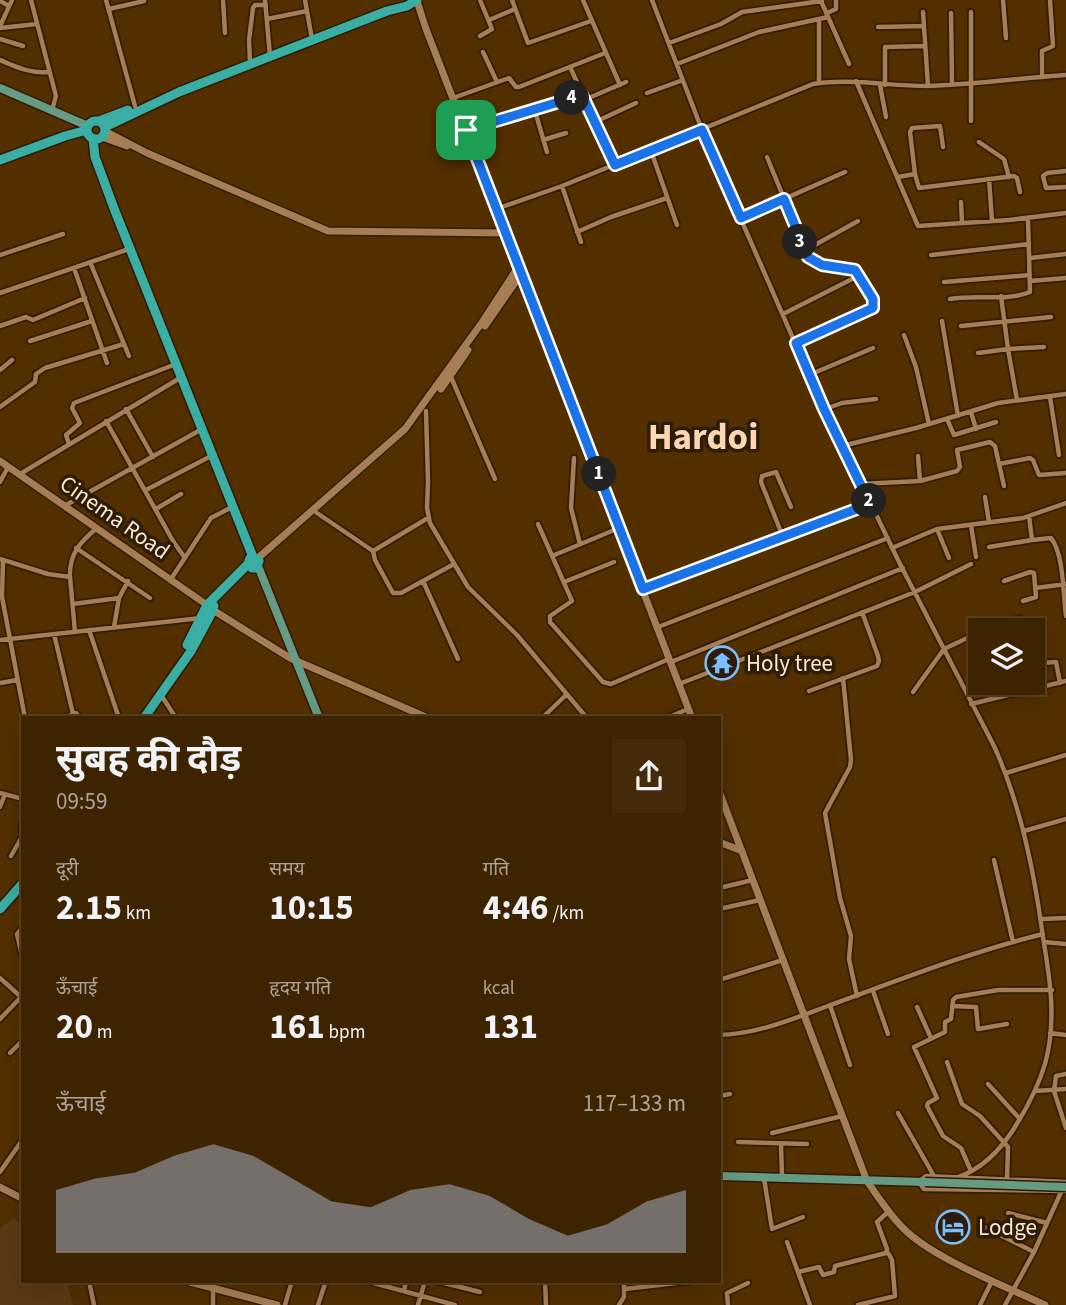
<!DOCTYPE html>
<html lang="hi">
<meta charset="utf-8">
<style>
:root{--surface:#3e2300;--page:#452b0a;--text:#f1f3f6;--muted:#ada499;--line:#574022;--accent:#8c9099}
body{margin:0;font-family:"Source Sans 3","Noto Sans Devanagari",sans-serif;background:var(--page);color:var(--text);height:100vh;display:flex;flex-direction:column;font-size:26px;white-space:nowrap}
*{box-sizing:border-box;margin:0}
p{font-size:23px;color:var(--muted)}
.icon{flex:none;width:38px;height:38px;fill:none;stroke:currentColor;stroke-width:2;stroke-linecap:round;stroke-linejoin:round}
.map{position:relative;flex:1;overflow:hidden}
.side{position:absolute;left:21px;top:716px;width:700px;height:567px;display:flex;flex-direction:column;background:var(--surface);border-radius:0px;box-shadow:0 7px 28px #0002,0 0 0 2px var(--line)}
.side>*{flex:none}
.tools{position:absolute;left:968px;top:618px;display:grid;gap:14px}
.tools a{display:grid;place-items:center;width:77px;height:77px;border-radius:0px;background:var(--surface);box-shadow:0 7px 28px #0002,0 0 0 2px var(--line);font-size:35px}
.pin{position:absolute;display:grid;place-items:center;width:60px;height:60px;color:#fff;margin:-30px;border-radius:14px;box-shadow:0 4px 10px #0006}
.km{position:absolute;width:35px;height:35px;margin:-18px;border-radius:50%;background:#222;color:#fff;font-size:19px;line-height:35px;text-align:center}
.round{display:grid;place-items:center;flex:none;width:74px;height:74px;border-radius:0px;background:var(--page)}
.summary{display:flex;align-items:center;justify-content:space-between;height:119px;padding:0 35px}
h1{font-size:38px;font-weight:700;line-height:52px}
.figures{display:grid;grid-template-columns:repeat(3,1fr);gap:10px;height:119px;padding:7px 35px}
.figures div{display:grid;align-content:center}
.figures b{font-size:35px;font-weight:700}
.figures small{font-size:19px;font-weight:400}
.figures p{font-size:19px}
.chart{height:196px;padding:14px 35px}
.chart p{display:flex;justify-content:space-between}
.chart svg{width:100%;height:126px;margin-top:7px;fill:var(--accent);opacity:.7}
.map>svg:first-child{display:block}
.built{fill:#5b3a13}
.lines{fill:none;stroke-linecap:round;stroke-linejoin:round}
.street-casing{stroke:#2f1b05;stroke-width:8}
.secondary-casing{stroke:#2f1b05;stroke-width:10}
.primary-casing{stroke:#2f1b05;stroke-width:11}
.highway-casing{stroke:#2f1b05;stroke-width:12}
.street{stroke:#a77d53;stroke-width:4.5}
.secondary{stroke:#a77d53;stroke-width:7}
.primary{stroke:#669a83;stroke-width:8}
.highway{stroke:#3baea3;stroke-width:9}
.primary-bridge-casing{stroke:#2f1b05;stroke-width:11;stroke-linecap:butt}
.primary-bridge{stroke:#669a83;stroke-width:8}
.route-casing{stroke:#fff;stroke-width:14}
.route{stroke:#1a73e8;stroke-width:9}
.labels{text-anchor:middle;stroke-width:7;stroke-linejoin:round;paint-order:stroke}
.street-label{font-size:23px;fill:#fee7d1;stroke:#2d1c0a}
.poi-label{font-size:23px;fill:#fee7d1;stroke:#2d1c0a;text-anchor:start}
.town-label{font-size:37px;font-weight:bold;fill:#fcd7b3;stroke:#2d1c0a}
</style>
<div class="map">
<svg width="1066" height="1305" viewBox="0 0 1066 1305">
<rect width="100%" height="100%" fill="#532f00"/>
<path class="built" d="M14 1218 23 1228V1281H66L73 1305H0V1228Z"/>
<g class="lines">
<defs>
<path id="street" d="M31 0 56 96 52 110
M106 0 135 106
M223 0 225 33
M265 0 270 56
M305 0 312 39
M512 0 528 43 591 21
M583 0 620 85
M652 0 702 130 809 375 898 560 994 746C1021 806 1034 871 1043 937 1050 979 1057 1021 1045 1064 1039 1084 1029 1104 1018 1122 1004 1146 983 1169 956 1178
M1003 0 1006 38
M0 1 9 6
M821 1 849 64
M109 9 144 1
M923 12 928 86
M971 12V121
M827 13 836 9V0
M951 13 952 84
M267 19 307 11
M819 19V83
M489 20 515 9
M0 26 12 0
M878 27 924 26
M0 28 37 24
M480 36 492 29 480 0
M0 39 23 46
M669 43 721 24 742 12 822 1
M483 52 497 82
M0 60C16 67 31 74 49 72
M250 62 249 40 253 8 255 5H266
M677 64 759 32 828 17
M571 69 615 165
M1042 77V51L1053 46 1050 0
M856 81 918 226 1009 220 1066 213
M880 85 886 117
M885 85V47L925 46
M647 93 683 80
M453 98 509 78 516 87H519L605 53
M584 100 626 82
M535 111 547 152
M595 122 636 103
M466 129 582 95
M543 140 566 133
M979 142 1004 159 1009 177
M651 151 677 225
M767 157 808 257 822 265 855 270 874 304 869 311 796 343
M1066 171 1047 173 1043 176 1046 188 1066 187
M915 174 919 188 1014 176 1017 178 1020 192
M898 177 915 174 910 132 912 128 940 126 943 147
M989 179 992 221
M562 186 581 242
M961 202 962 223
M496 209 562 186 813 84C851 78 888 86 926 86 972 85 1020 78 1066 75
M741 218 845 172
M577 232 611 217 667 198
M804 251 858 221
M0 255 63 234
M931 255 1029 244
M1030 258 1066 254
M90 262 129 356
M74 268 107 363
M1030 281 1066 278
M944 282 1030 275
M0 293 129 249
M1001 296 1008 349 1044 347
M950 299C975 294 1006 302 1030 292L1028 218
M783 314 860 275
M942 321 958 416
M0 326 26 317 33 320 85 298
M961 326 1051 317
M904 335 916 367 929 424
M30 341 92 321
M978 353 1008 349 1017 400
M0 370 12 360
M809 375 873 348
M451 377 495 479
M1050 397 1059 455
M0 407 35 382 36 374 45 368 124 344
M126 409 153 457
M825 409 842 403 876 399
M426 411 428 481 427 508 430 523 468 587 517 635 587 718
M971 412 976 429
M947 419 954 435 996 422
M106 421 173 541 185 558
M69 444 66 435 80 423 72 408 74 403 176 364
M842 446 916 428 998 403 1066 394
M918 456 920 481
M574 458 571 508 580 544
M999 464 1004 486
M20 474 180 378
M0 482 8 467
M861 484 920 481 957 471 960 467 957 450 990 442 995 446 999 464 1030 458 1033 460 1039 475 1066 473
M146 490 213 455
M985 497 989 522
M66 505 202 429
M156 509 181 494
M317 513 373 551
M428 518 373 551 375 560 393 593H401L454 564
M538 524 572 601 550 616V622L603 682 611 684 669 659
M971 525 976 557
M937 529 949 558
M783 537 761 482 762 476 776 472 791 507
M1032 540 1051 538C1064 554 1063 595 1066 616
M989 547 1032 540 1029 516
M76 548 150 598
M892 548 937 529 1023 518 1066 503
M552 556 619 528
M0 559 48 574 70 577 75 632
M3 560 2 597 25 718
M70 577C69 554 80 542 97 528
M171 579 211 518 232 507
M423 581 458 659
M1004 581 1030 572 1034 573 1036 597 1023 601
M564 582 614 562
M1036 588 1066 584
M643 589 870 504
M73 604 119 598
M114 627 119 598 128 581
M658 627 888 538
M89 630 119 718
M986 630 1020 618
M54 634 73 714
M0 640 201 618
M671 662 903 568
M1041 663 1056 662 1060 683
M843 678 851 760 850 767 825 813 840 898 851 936 849 959 857 996
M0 683 17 680
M679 684 915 592 971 564
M809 691 877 666 879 661 878 656 862 612
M913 692 944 649 980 632
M161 695 176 718
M971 704 1066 681
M64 718 76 713 79 718
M542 718 566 695
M667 718 688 709
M1006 773 1066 755
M0 793 23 799
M0 807 5 794
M23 821 21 829 23 834
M1024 831 1066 819
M11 856 23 835
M994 860 1013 942
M719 888 753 880
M719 909 760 900
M1042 919 1066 918
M23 927 17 934 23 960
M1044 942 1066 944
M0 978 20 996
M719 980 783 960
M873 991 888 1034
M830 1005 850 1065
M952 1006 976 1007 978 1029 1007 1024
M917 1007 931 1038
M0 1019 23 995
M1050 1033 1066 1035
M719 1035C757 1034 793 1019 828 1006 899 980 970 952 1043 934
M10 1053 23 1040
M947 1062 962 1104 980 1116 1008 1147 1007 1180
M1066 1074 1056 1076 1054 1091 1066 1128
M988 1084 1020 1119
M1035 1091 1066 1089
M719 1096 730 1094
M898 1113 934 1176
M772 1133 842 1116
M738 1142 807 1144
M781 1144 782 1177
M971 1171 961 1148 943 1136 927 1106 928 1103 937 1098 914 1047 945 1032V1022L951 1019 953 1000 956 997 998 990H1052
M0 1172 23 1139
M764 1178 772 1229 803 1217
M1066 1182 926 1176 919 1182 924 1189 1066 1191
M1008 1213 1047 1223
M984 1227 1034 1252
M787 1242 810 1305
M798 1272 819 1267 823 1275 834 1272 835 1266 886 1253 887 1249 877 1222 888 1212
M89 1281 94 1305
M366 1281 455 1305
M436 1281 480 1292
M545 1281 546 1305
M213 1288V1305
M625 1289 693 1281
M404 1291 406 1281
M285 1305 292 1281
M318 1305 326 1281
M418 1305 425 1281
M619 1305 624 1297V1281
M728 1305 727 1293 748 1283
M858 1305 895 1296 892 1260 887 1251
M980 1305 992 1281
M1005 1305 1034 1252 1062 1190"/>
<path id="secondary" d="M417 1 426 29 692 718
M105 131 147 153 328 231 506 233
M102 137 127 146
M485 326 521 274
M441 389 468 350
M0 461 207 605
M258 558 405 429 483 321 518 267
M213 610 290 658 428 718
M719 791 867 1181C878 1197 889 1214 903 1228 932 1258 1005 1286 1045 1305
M719 842 742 851
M0 1187 23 1199
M186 1281 277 1305"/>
<path id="primary" d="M0 88 88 126
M258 566 319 718
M719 1176 925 1182"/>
<path id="highway" d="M99 121 128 110
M87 130a9 9 0 1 1 18 0a9 9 0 1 1-18 0Z
M105 127 179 92 387 11 407 6 417 0
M93 138 95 157 115 211 253 557 259 561 256 568H252L248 564 250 558 253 557
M0 160 65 136 87 130
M208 604 214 606 212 612 206 611 207 605 248 564
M187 645 205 609
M144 718 191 651 212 612
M0 909 23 883"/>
</defs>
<use href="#street" class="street-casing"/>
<use href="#secondary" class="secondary-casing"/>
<use href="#primary" class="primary-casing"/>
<use href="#highway" class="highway-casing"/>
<use href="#street" class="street"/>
<use href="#secondary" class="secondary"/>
<use href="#primary" class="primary"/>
<use href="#highway" class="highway"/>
<defs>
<path id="primary-bridge" d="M925 1182 1066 1187"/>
</defs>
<use href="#primary-bridge" class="primary-bridge-casing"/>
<use href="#primary-bridge" class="primary-bridge"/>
</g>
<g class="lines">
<defs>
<path id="route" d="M582 95 615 165 702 130 741 218 784 199 808 257 822 265 855 270 873 299V308L796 343 824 409 870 504 643 589 466 130Z"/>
</defs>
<use href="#route" class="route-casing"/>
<use href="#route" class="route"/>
</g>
<defs>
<symbol id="temple-ring" viewBox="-11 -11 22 22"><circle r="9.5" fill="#2d1c0a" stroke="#7bbef9" stroke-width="1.5"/><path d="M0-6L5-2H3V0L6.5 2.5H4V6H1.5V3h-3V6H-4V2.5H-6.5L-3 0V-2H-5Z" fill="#7bbef9"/></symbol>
<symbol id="hotel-ring" viewBox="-11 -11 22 22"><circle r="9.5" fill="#2d1c0a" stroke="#7bbef9" stroke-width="1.5"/><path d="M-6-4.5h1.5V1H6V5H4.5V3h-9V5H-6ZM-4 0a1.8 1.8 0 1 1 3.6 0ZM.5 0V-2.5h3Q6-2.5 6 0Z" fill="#7bbef9"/></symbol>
</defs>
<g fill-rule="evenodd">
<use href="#temple-ring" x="703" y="644" width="38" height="38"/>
<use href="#hotel-ring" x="934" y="1208" width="38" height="38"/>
</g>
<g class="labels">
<g class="street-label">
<text transform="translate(115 517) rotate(35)" y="8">Cinema Road</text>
</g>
<g class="poi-label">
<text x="746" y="671">Holy tree</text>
<text x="978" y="1235">Lodge</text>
</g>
<g class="town-label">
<text x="703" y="449">Hardoi</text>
</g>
</g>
</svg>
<div class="tools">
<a><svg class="icon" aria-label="layers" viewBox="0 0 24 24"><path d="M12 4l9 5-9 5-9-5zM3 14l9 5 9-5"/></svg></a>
</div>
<div class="pin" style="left:466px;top:130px;background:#1e9e55"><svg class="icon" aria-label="arrive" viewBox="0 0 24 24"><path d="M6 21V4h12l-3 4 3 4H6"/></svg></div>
<b class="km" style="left:599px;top:474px">1</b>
<b class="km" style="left:869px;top:501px">2</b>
<b class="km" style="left:800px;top:242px">3</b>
<b class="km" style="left:572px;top:98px">4</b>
<section class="side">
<div class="summary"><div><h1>सुबह की दौड़</h1><p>09:59</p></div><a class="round"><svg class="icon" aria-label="share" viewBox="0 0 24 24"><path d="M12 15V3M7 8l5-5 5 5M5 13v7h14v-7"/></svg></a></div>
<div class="figures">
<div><p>दूरी</p><b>2.15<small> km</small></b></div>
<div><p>समय</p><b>10:15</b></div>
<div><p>गति</p><b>4:46<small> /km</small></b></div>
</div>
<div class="figures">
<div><p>ऊँचाई</p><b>20<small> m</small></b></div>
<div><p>हृदय गति</p><b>161<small> bpm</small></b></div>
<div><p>kcal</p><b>131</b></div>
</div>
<div class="chart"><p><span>ऊँचाई</span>117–133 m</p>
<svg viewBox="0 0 160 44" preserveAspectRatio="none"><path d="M0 44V22L10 18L20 16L30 10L40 6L50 10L60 18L70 26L80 28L90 22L100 20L110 24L120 32L130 38L140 34L150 26L160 22V44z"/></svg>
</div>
</section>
</div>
